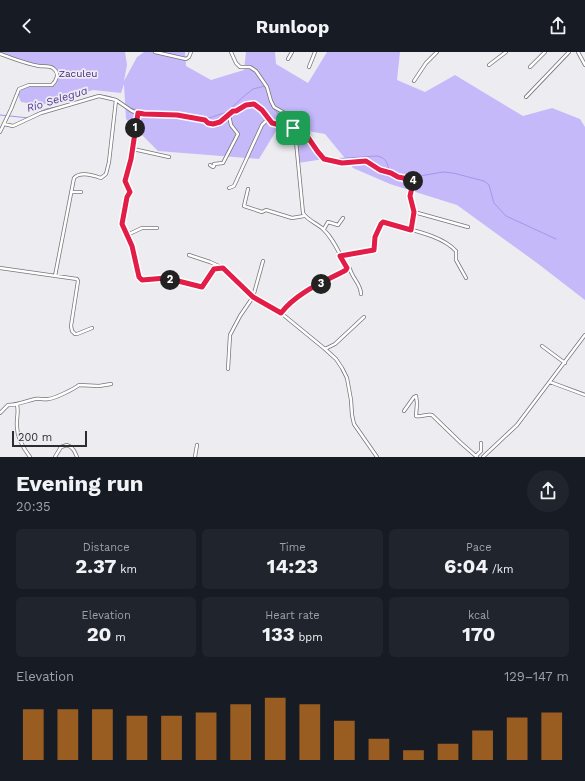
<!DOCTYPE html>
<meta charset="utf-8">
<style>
:root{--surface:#171b24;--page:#20242c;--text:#f1f3f6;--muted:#9ea1a6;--accent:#9a5d21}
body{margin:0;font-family:"Work Sans",sans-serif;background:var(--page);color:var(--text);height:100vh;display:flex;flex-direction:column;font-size:15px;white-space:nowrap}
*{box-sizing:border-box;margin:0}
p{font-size:13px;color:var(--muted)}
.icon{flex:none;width:22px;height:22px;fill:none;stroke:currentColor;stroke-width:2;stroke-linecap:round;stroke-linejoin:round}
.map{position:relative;height:405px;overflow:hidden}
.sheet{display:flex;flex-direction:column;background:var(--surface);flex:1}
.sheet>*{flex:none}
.scale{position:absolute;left:12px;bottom:10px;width:75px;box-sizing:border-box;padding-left:4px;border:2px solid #2d2d2e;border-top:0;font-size:11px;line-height:14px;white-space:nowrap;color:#2d2d2e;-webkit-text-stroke:3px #ededf1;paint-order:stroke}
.pin{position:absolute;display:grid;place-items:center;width:34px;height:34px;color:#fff;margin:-17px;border-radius:8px;box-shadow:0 2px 6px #0006}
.km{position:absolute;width:20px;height:20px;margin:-10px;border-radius:50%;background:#222;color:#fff;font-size:11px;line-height:20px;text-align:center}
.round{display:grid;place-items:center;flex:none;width:42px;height:42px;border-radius:21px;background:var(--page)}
.head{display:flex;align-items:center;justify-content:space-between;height:68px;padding:0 16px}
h1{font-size:22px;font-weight:700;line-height:30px}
.figures{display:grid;grid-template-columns:repeat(3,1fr);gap:6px;height:68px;padding:4px 16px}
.figures div{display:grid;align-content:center;border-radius:6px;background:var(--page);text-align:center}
.figures b{font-size:20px;font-weight:700}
.figures small{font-size:11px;font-weight:400}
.figures p{font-size:11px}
.chart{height:112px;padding:8px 16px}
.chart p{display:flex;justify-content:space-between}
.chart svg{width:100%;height:72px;margin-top:4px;stroke:var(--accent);stroke-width:6}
header{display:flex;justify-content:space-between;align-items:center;height:52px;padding:0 16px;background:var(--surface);font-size:18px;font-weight:700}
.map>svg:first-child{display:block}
.green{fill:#c5b9fa}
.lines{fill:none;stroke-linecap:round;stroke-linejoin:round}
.stream{stroke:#a795e8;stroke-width:1}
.street-casing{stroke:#76767a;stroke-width:4}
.street{stroke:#fff;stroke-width:2.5}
.route-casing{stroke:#fff;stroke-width:8}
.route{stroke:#e11d48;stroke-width:5}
.labels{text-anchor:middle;stroke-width:3.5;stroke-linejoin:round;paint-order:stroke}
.park-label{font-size:10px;fill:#452584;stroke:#ededf1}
.water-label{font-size:11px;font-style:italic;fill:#553897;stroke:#ededf1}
</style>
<header><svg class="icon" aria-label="back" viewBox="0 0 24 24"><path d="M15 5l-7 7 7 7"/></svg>Runloop<svg class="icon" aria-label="share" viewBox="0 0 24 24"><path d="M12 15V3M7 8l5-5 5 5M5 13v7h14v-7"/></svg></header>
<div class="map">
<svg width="585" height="405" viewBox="0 0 585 405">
<rect width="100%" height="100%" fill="#ededf1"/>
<path class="green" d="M0 0H125L127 13 124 29 137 5 144 0H185L186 14 211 28 244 18 246 0H275L276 12 308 31 327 0H400L397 28 425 40 455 23 523 64 552 56 580 67 585 75V248L537 211 457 153 390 132 353 116 325 82 279 74 259 107 158 99 126 67 124 32 121 41 93 38 62 49 41 53 21 50 18 43 23 35 52 33C57 28 58 23 54 16L39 14 0 2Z
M298 78 306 84 324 107 298 111 295 79Z"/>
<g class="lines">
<path class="stream" d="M90 45C102 41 113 44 124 52
M271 52C274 60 282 65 290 67
M129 56 152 61H176L209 66 227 60 243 45 253 37 265 34
M35 62 46 57 56 55
M0 63 29 66
M293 68C308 72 310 80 315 94
M318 98 331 107 377 104C387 106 387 111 390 121
M408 126 443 120 453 121 484 129 489 133 494 151 506 164 556 187"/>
<defs>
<path id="street" d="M155 0 186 7 189 5 191 0
M231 0 236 11 240 15H250L256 19 267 35 271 49 274 55 288 63 291 66 293 76 295 79 303 161C308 169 317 171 323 177 334 187 340 203 347 216V218C323 230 297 240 281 261
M578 0 585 13
M0 2C12 6 26 12 39 14 44 15 50 13 54 17 60 22 56 29 52 33H29L19 37 11 57 0 80
M288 7 292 0
M489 13 506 0
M309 15 315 0
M530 15 545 0
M414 29 426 11 437 0
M526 45 569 0
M137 61 131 107 125 129 130 140C124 148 125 161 122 171L132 194 139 225 142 228 166 227 202 235 214 217 222 216
M4 72 13 74 41 61 99 44 116 48 132 59 138 61 144 62 177 63 205 68 209 71 213 72 220 70 233 59H236L246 53 254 52 262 58 272 71 297 77 307 85 318 100 324 107 342 111 366 109 380 118 391 121 398 125 413 128V131L410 144 414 160 411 178
M133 97 169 105
M210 113 213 115 214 114V112L223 111 238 82 231 73 229 63
M229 136 234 134 262 73 268 67
M248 137 244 154 262 160 266 158 292 166 304 164
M71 140H81
M414 160 468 175
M324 177 328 170 338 173 343 166
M127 183 142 176H157
M189 203 210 210 223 216 253 245 281 261 325 297 336 307 342 316 347 326 351 348 352 363 354 372 377 405
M340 204 374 198C376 188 374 176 383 170 405 177 441 182 456 199V208L466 226
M0 216 77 227 78 229 71 274 72 279 75 282H77L92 276
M347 216 350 217C352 226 361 232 361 242
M55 224 74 126C80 119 93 123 101 126L106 122 109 110 116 48
M542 294 565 311
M325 297 335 292 364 265
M228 317 230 283 240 264 253 245 263 209
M550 330 585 343
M17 353C19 361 16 367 17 375 17 386 24 397 30 405
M404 359 414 345 416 344 417 351 416 364C422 365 426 362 432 363L461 391 477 405
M0 361 8 353C18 353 26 349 35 347 39 346 44 348 48 347 54 347 74 337 79 333L99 334 111 332
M476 404 481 399V391
M55 405 61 395 67 393C73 395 75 400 77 405
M195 405 197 393
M483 405 517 373 585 283"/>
</defs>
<use href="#street" class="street-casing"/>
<use href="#street" class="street"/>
</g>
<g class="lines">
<defs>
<path id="route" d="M254 52 262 58 272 71 297 77 307 84 318 100 324 107 342 111 366 109 380 118 391 121 398 125 413 128V131L410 144 414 160 411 178 383 170 381 172 375 185 374 198 340 204 347 216 346 218C324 230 297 240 281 261L253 245 223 216 214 217 202 235 166 226 142 228 139 225 132 194 122 172 127 145 130 140 125 129 131 107 138 61 144 62 177 63 205 68 208 71 213 72 220 70 233 59H236L246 53Z"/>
</defs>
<use href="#route" class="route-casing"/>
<use href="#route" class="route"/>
</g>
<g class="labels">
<g class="park-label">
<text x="78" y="25">Zaculeu</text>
</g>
<g class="water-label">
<text transform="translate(57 47) rotate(-17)" y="4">Río Selegua</text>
</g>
</g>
</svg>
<div class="scale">200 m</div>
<div class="pin" style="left:293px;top:76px;background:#1e9e55"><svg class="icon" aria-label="arrive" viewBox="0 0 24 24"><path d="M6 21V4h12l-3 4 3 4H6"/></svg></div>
<b class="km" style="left:135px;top:76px">1</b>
<b class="km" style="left:170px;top:228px">2</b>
<b class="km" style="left:321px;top:232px">3</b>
<b class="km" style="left:413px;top:129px">4</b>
</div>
<section class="sheet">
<div class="head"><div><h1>Evening run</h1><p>20:35</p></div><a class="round"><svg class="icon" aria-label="share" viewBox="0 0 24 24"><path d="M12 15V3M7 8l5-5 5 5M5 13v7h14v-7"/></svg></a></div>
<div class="figures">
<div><p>Distance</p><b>2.37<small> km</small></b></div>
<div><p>Time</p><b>14:23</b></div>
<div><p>Pace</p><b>6:04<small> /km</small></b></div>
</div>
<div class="figures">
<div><p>Elevation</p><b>20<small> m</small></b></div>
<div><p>Heart rate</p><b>133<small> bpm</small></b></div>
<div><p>kcal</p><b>170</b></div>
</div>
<div class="chart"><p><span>Elevation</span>129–147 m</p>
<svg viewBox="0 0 160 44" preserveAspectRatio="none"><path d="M5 44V13M15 44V13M25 44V13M35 44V17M45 44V17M55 44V15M65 44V10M75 44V6M85 44V10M95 44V20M105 44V31M115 44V38M125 44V34M135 44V26M145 44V18M155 44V15"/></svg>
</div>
</section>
